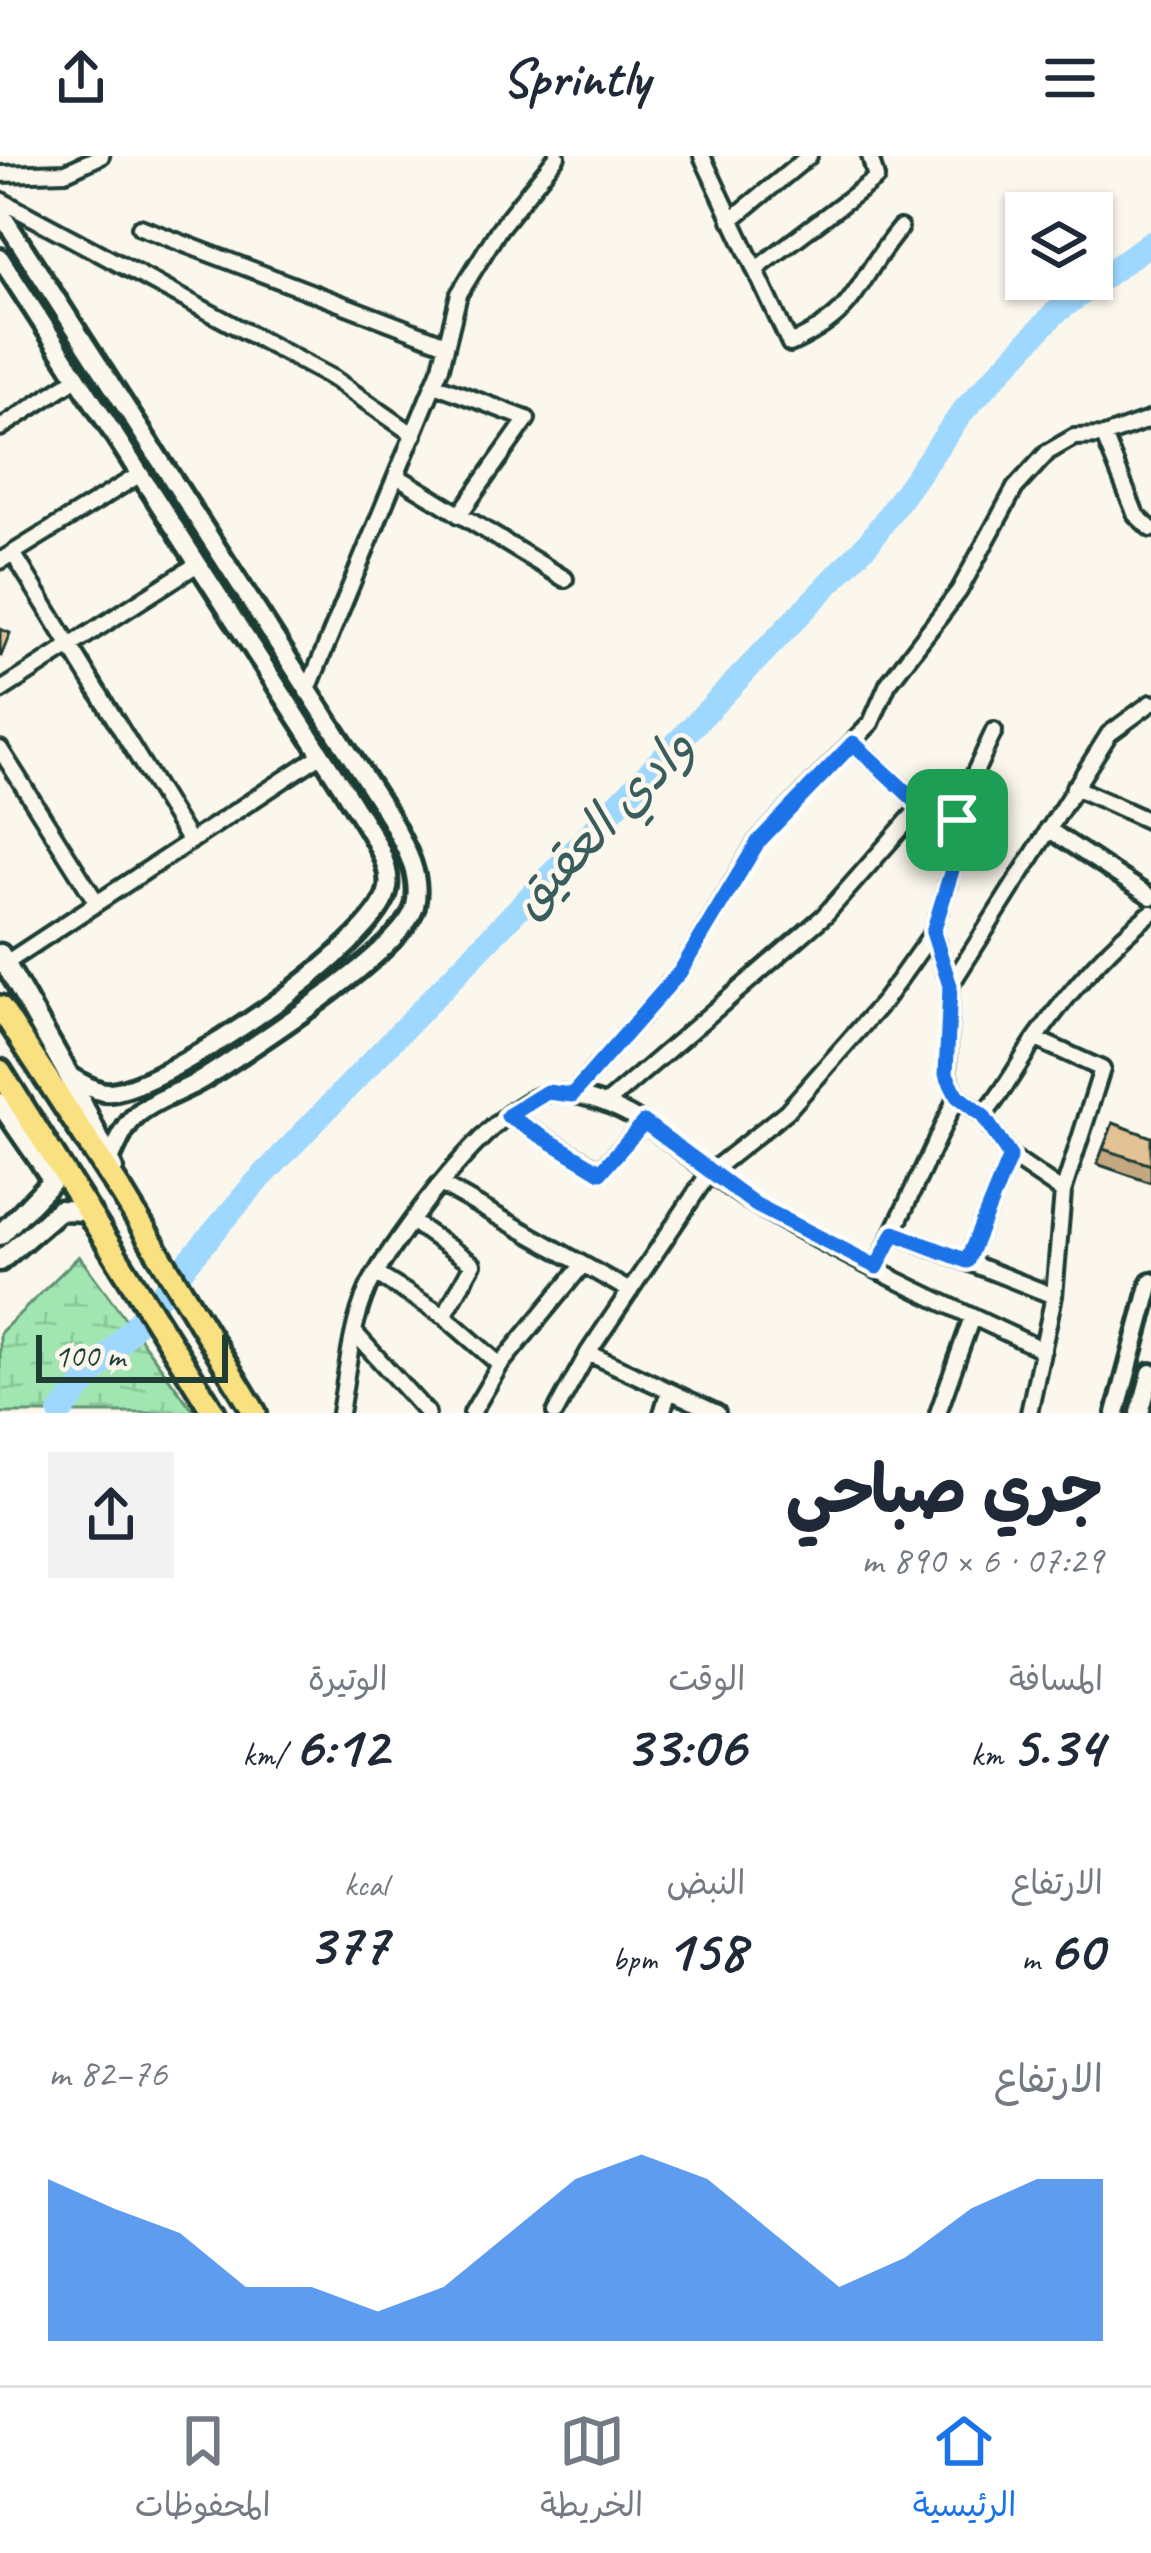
<!DOCTYPE html>
<html lang="ar">
<meta charset="utf-8">
<style>
:root{--surface:#fff;--page:#f2f2f3;--text:#1f2937;--muted:#747a83;--line:#e0e1e3;--accent:#1a73e8}
body{margin:0;font-family:Caveat,"Playpen Sans Arabic",sans-serif;background:var(--page);color:var(--text);direction:rtl;height:100vh;display:flex;flex-direction:column;font-size:45px;white-space:nowrap}
*{box-sizing:border-box;margin:0}
p{font-size:39px;color:var(--muted)}
.icon{flex:none;width:66px;height:66px;fill:none;stroke:currentColor;stroke-width:2;stroke-linecap:round;stroke-linejoin:round}
.map{position:relative;height:1257px;overflow:hidden;direction:ltr}
.details{display:flex;flex-direction:column;background:var(--surface);flex:1}
.details>*{flex:none}
.controls{position:absolute;left:1005px;top:36px;display:grid;gap:24px}
.controls a{display:grid;place-items:center;width:108px;height:108px;border-radius:0px;background:var(--surface);box-shadow:0 3px 9px #0004;font-size:60px}
.scale{position:absolute;left:36px;bottom:30px;width:192px;box-sizing:border-box;padding-left:12px;border:6px solid #1f3d34;border-top:0;font-size:33px;line-height:42px;white-space:nowrap;color:#1f3d34;-webkit-text-stroke:9px #fbf7ec;paint-order:stroke}
.pin{position:absolute;display:grid;place-items:center;width:102px;height:102px;color:#fff;margin:-51px;border-radius:24px;box-shadow:0 6px 18px #0006}
.round{display:grid;place-items:center;flex:none;width:126px;height:126px;border-radius:0px;background:var(--page)}
.overview{display:flex;align-items:center;justify-content:space-between;height:204px;padding:0 48px}
h1{font-size:66px;font-weight:700;line-height:90px}
.stats{display:grid;grid-template-columns:repeat(3,1fr);gap:18px;height:204px;padding:12px 48px}
.stats div{display:grid;align-content:center}
.stats b{font-size:60px;font-weight:700}
.stats small{font-size:33px;font-weight:400}
.stats p{font-size:33px}
.chart{height:336px;padding:24px 48px}
.chart p{display:flex;justify-content:space-between}
.chart svg{width:100%;height:216px;margin-top:12px;fill:var(--accent);opacity:.7}
header{display:flex;justify-content:space-between;align-items:center;height:156px;padding:0 48px;background:var(--surface);font-size:54px;font-weight:700}
.dock{display:flex;justify-content:space-around;align-items:center;height:168px;border-top:3px solid var(--line);background:var(--surface);font-size:33px;color:var(--muted)}
.dock a{display:grid;justify-items:center;gap:6px}
.dock .current{color:var(--accent)}
.map>svg:first-child{display:block}
.wetland{fill:url(#wetland-marsh);stroke:#609272;stroke-width:3}
.lines{fill:none;stroke-linecap:round;stroke-linejoin:round}
.river{stroke:#9fd8ff;stroke-width:24}
.minor-casing{stroke:#1f3d34;stroke-width:22}
.tertiary-casing{stroke:#1f3d34;stroke-width:26}
.secondary-casing{stroke:#1f3d34;stroke-width:27}
.trunk-casing{stroke:#1f3d34;stroke-width:30}
.minor{stroke:#fbf7ec;stroke-width:14}
.tertiary{stroke:#fbf7ec;stroke-width:16}
.secondary{stroke:#fbf7ec;stroke-width:18}
.trunk{stroke:#f9e181;stroke-width:21}
.wall{fill:#c3a881;stroke:#1f3d34;stroke-width:3}
.building{fill:#e3c396;stroke:#1f3d34;stroke-width:3}
.route-casing{stroke:#fff;stroke-width:24}
.route{stroke:#1a73e8;stroke-width:15}
.labels{text-anchor:middle;stroke-width:9;stroke-linejoin:round;paint-order:stroke}
.water-label{font-size:51px;font-style:italic;fill:#395c5d;stroke:#fbf7ec}
</style>
<header><svg class="icon" aria-label="menu" viewBox="0 0 24 24"><path d="M4 6h16M4 12h16M4 18h16"/></svg>Sprintly<svg class="icon" aria-label="share" viewBox="0 0 24 24"><path d="M12 15V3M7 8l5-5 5 5M5 13v7h14v-7"/></svg></header>
<div class="map">
<svg width="1151" height="1257" viewBox="0 0 1151 1257">
<defs>
<pattern id="wetland-marsh" width="20" height="14" patternUnits="userSpaceOnUse" patternTransform="scale(3)"><rect width="20" height="14" fill="#a1e6b1"/><path d="M1 5h8M5 5V1M11 12h8M15 12V8" fill="none" stroke="#8ac699"/></pattern>
</defs>
<rect width="100%" height="100%" fill="#fbf7ec"/>
<filter id="ink" filterUnits="userSpaceOnUse"><feTurbulence type="fractalNoise" baseFrequency=".00833" numOctaves="2"/><feDisplacementMap in="SourceGraphic" scale="24" xChannelSelector="R" yChannelSelector="G"/><feConvolveMatrix kernelMatrix="1 2 1 2 8 2 1 2 1" color-interpolation-filters="sRGB"/></filter>
<g filter="url(#ink)">
<path class="wetland" d="M79 1100 195 1257H0V1177Z"/>
<g class="lines">
<path class="river" d="M60 1257 252 1031 870 385 964 254 1055 157 1151 86"/>
<defs>
<path id="minor" d="M702 0 790 188C863 154 853 127 900 72
M0 18 66 16 101 0
M0 44 334 223 414 279
M731 64 809 0
M140 71 446 188
M755 114 876 22 870 0
M434 228 527 263 459 359
M0 272 77 222
M1104 280 1136 359 1151 373
M397 320 565 423
M13 397 190 686
M0 405 139 319
M0 535 196 409
M307 536 441 211 459 138 499 73 557 0
M994 575 961 647 955 704 933 776 950 830 947 918 957 940 983 960C1005 935 1018 908 1036 882 1069 836 1107 791 1151 757
M853 587 921 650 957 664
M0 593 97 747
M1074 631 1151 666
M1048 673 1151 741
M6 807 321 599
M950 830 1109 578 1151 547
M572 939 680 816 757 686 871 567 888 528 959 435 1015 332 1048 296 1074 281 1104 280 1151 263
M607 947 824 760 921 650
M508 960 601 1015 644 966
M983 960 1010 1000 1063 1036
M442 1029 630 1135
M414 1067 473 1108 444 1160
M894 1077 1054 1140
M967 1105 1010 1000
M877 1111 957 940
M378 1119 444 1160 500 1209
M355 1177 427 1257
M588 1197 717 1257
M340 1257C347 1217 351 1169 368 1132 390 1087 501 936 553 937 637 939 689 1010 757 1050 849 1103 947 1149 1043 1194
M472 1257 500 1209 581 1111
M555 1257 588 1197 709 1017 787 955 884 845 933 776
M662 1257 669 1235
M938 1257 972 1161
M1029 1257 1054 1140 1063 1036 1102 913 1036 883"/>
<path id="tertiary" d="M0 56 386 655C401 684 423 716 415 750 404 795 246 895 203 923 182 936 157 942 138 958 122 972 115 994 106 1013
M0 102 343 632C358 659 393 702 388 732 380 788 168 930 111 936 97 938 81 926 69 920
M1116 1257 1151 1126
M1140 1257 1151 1217"/>
<path id="secondary" d="M0 798 69 920 113 1013
M0 947 53 1024
M0 1079 53 1024 56 1005
M0 1105 59 1054 86 1055"/>
<path id="trunk" d="M0 851 123 1039 255 1257
M0 915 214 1257"/>
</defs>
<use href="#minor" class="minor-casing"/>
<use href="#tertiary" class="tertiary-casing"/>
<use href="#secondary" class="secondary-casing"/>
<use href="#trunk" class="trunk-casing"/>
<use href="#minor" class="minor"/>
<use href="#tertiary" class="tertiary"/>
<use href="#secondary" class="secondary"/>
<use href="#trunk" class="trunk"/>
</g>
<path class="wall" d="M1113 967 1151 981V1027L1097 1008Z"/>
<path class="building" d="M0 473 10 477 1 500H0Z
M1113 967 1151 981V1009L1103 993Z"/>
</g>
<g class="lines" filter="url(#ink)">
<defs>
<path id="route" d="M853 587 921 650 957 664 955 704 933 776 950 830 946 918 957 940 983 960 1010 1000 967 1105 894 1077 877 1111 756 1049 644 966 601 1016 508 960 547 936 572 939 680 816 758 686Z"/>
</defs>
<use href="#route" class="route-casing"/>
<use href="#route" class="route"/>
</g>
<g class="labels">
<g class="water-label">
<text transform="translate(601 666) rotate(-46)" y="18">وادي العقيق</text>
</g>
</g>
</svg>
<div class="controls">
<a><svg class="icon" aria-label="layers" viewBox="0 0 24 24"><path d="M12 4l9 5-9 5-9-5zM3 14l9 5 9-5"/></svg></a>
</div>
<div class="scale">100 m</div>
<div class="pin" style="left:957px;top:664px;background:#1e9e55"><svg class="icon" aria-label="arrive" viewBox="0 0 24 24"><path d="M6 21V4h12l-3 4 3 4H6"/></svg></div>
</div>
<section class="details">
<div class="overview"><div><h1>جري صباحي</h1><p>07:29 · 6 × 890 m</p></div><a class="round"><svg class="icon" aria-label="share" viewBox="0 0 24 24"><path d="M12 15V3M7 8l5-5 5 5M5 13v7h14v-7"/></svg></a></div>
<div class="stats">
<div><p>المسافة</p><b>5.34<small> km</small></b></div>
<div><p>الوقت</p><b>33:06</b></div>
<div><p>الوتيرة</p><b>6:12<small> /km</small></b></div>
</div>
<div class="stats">
<div><p>الارتفاع</p><b>60<small> m</small></b></div>
<div><p>النبض</p><b>158<small> bpm</small></b></div>
<div><p>kcal</p><b>377</b></div>
</div>
<div class="chart"><p><span>الارتفاع</span>76–82 m</p>
<svg viewBox="0 0 160 44" preserveAspectRatio="none"><path d="M0 44V11L10 17L20 22L30 33L40 33L50 38L60 33L70 22L80 11L90 6L100 11L110 22L120 33L130 27L140 17L150 11L160 11V44z"/></svg>
</div>
</section>
<nav class="dock">
<a class="current"><svg class="icon" aria-label="home" viewBox="0 0 24 24"><path d="M3 11l9-7 9 7M6 9v11h12V9"/></svg>الرئيسية</a>
<a><svg class="icon" aria-label="map" viewBox="0 0 24 24"><path d="M3 6l6-2 6 2 6-2v14l-6 2-6-2-6 2zM9 4v14M15 6v14"/></svg>الخريطة</a>
<a><svg class="icon" aria-label="saved" viewBox="0 0 24 24"><path d="M7 4h10v16l-5-4-5 4z"/></svg>المحفوظات</a>
</nav>
